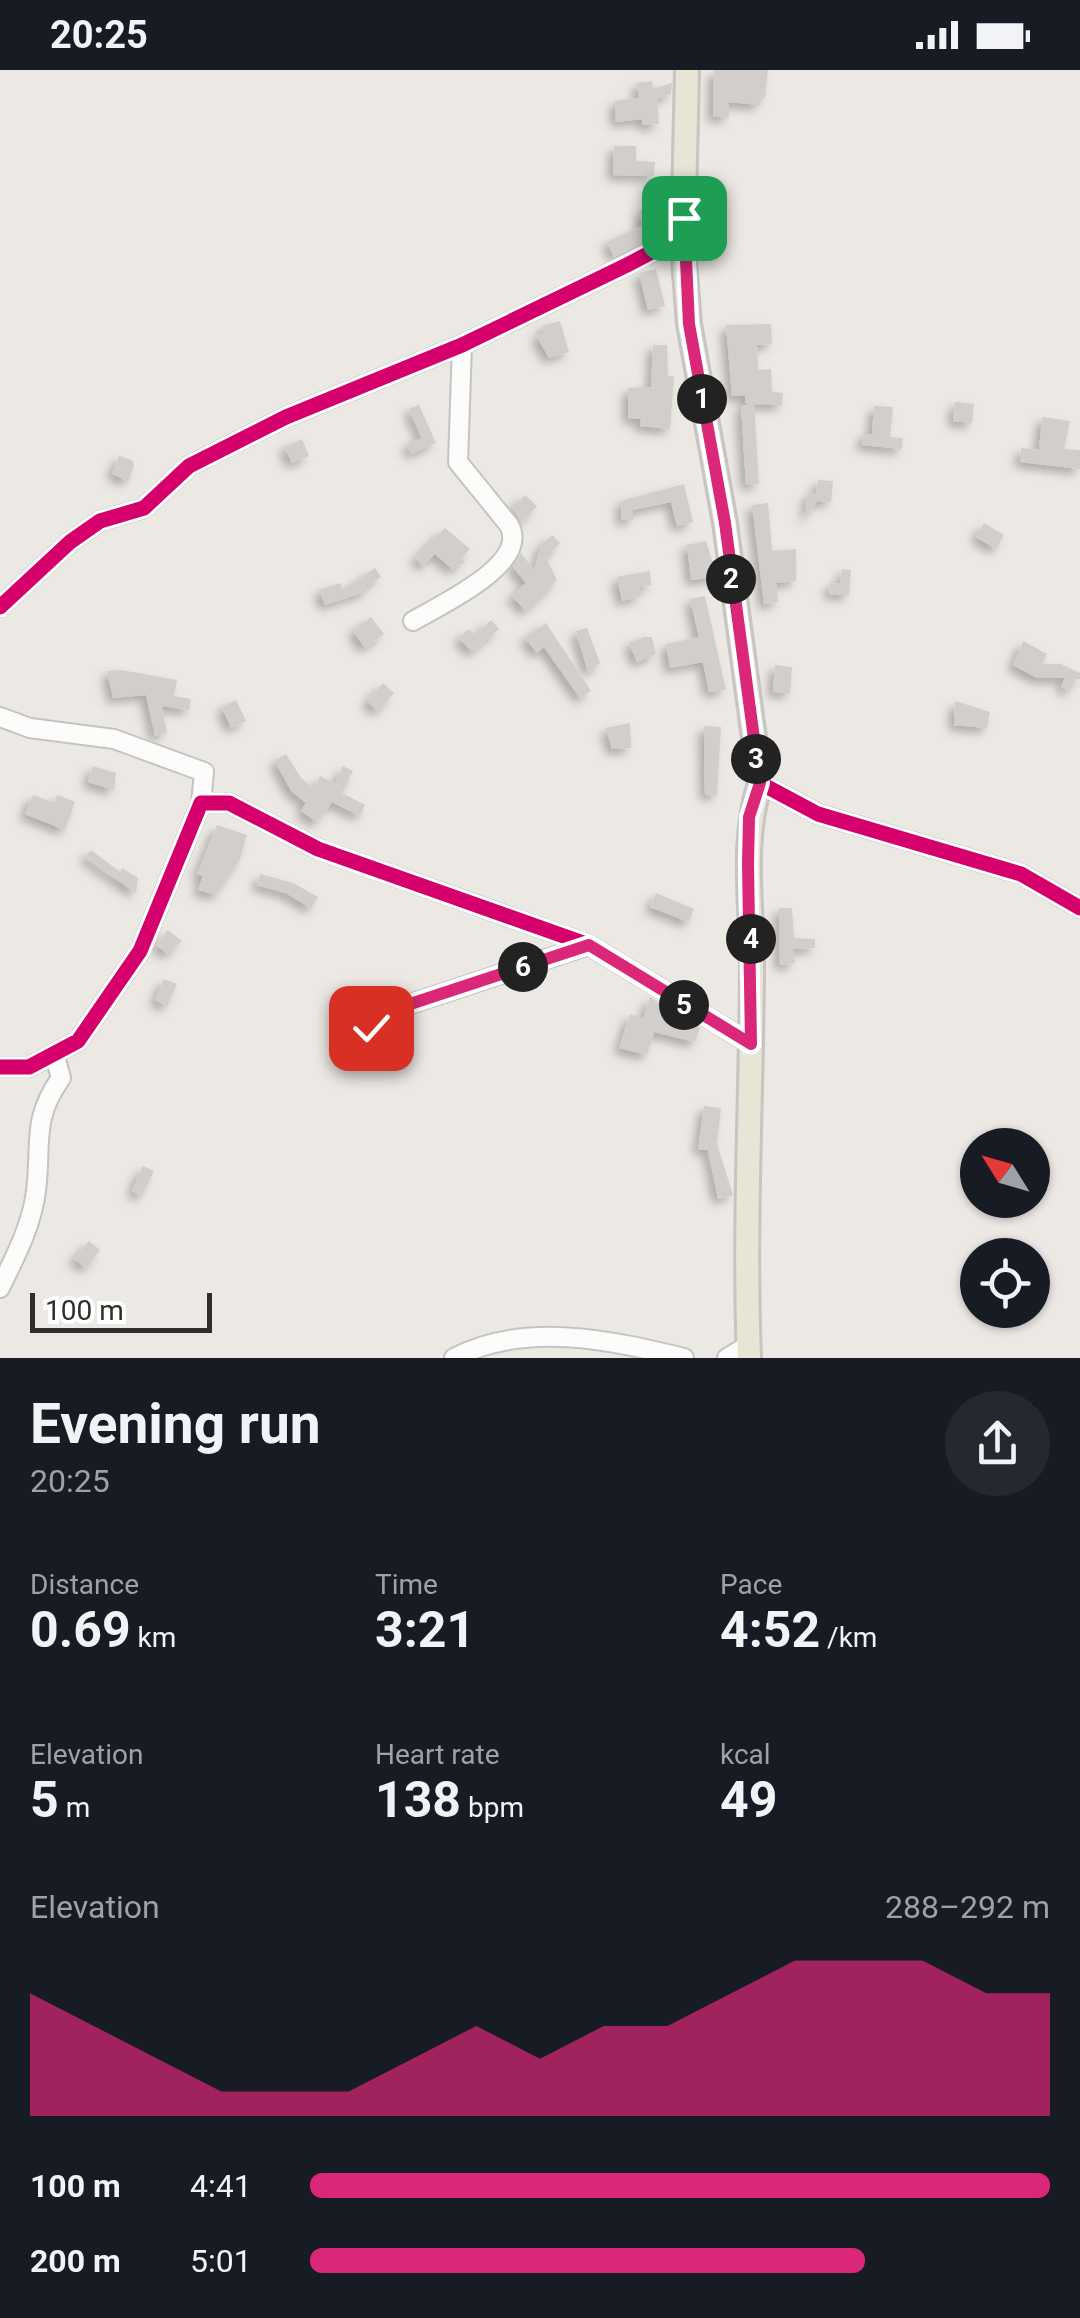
<!DOCTYPE html>
<meta charset="utf-8">
<style>
:root{--surface:#171b24;--page:#242831;--text:#f1f3f6;--muted:#9ea1a6;--accent:#db2777}
body{margin:0;font-family:Roboto,sans-serif;background:var(--page);color:var(--text);height:100vh;display:flex;flex-direction:column;font-size:38px;white-space:nowrap}
*{box-sizing:border-box;margin:0}
p{font-size:32px;color:var(--muted)}
.icon{flex:none;width:55px;height:55px;fill:none;stroke:currentColor;stroke-width:2;stroke-linecap:round;stroke-linejoin:round}
.map{position:relative;height:1288px;overflow:hidden}
.side{display:flex;flex-direction:column;background:var(--surface);flex:1}
.side>*{flex:none}
.needle{width:65px;rotate:307deg}
.tools{position:absolute;left:960px;top:1058px;display:grid;gap:20px}
.tools a{display:grid;place-items:center;width:90px;height:90px;border-radius:50%;background:var(--surface);box-shadow:0 2px 8px #0004;font-size:50px}
.scale{position:absolute;left:30px;bottom:25px;width:182px;box-sizing:border-box;padding-left:10px;border:5px solid #2e2e2e;border-top:0;font-size:28px;line-height:35px;white-space:nowrap;color:#2e2e2e;-webkit-text-stroke:8px #fff;paint-order:stroke}
.pin{position:absolute;display:grid;place-items:center;width:85px;height:85px;color:#fff;margin:-42px;border-radius:20px;box-shadow:0 5px 15px #0006}
.km{position:absolute;width:50px;height:50px;margin:-25px;border-radius:50%;background:#222;color:#fff;font-size:28px;line-height:50px;text-align:center}
.round{display:grid;place-items:center;flex:none;width:105px;height:105px;border-radius:52px;background:var(--page)}
.headline{display:flex;align-items:center;justify-content:space-between;height:170px;padding:0 30px}
h1{font-size:55px;font-weight:700;line-height:75px}
.stats{display:grid;grid-template-columns:repeat(3,1fr);gap:15px;height:170px;padding:10px 30px}
.stats div{display:grid;align-content:center}
.stats b{font-size:50px;font-weight:700}
.stats small{font-size:28px;font-weight:400}
.stats p{font-size:28px}
.chart{height:280px;padding:20px 30px}
.chart p{display:flex;justify-content:space-between}
.chart svg{width:100%;height:180px;margin-top:10px;fill:var(--accent);opacity:.7}
ul{padding:0 30px;list-style:none;font-size:32px}
li{display:grid;grid-template-columns:160px 120px 1fr;align-items:center;height:75px}
li i{height:25px;border-radius:12px;background:var(--accent)}
.status{display:flex;justify-content:space-between;align-items:center;height:70px;padding:0 50px;background:var(--surface);direction:ltr}
.status svg{height:28px;fill:currentColor}
.map>svg:first-child{display:block}
.building{fill:#d1cecb;filter:url(#shadow)}
.lines{fill:none;stroke-linecap:round;stroke-linejoin:round}
.minor-casing{stroke:#c5c4c5;stroke-width:22}
.major-casing{stroke:#c6c5c4;stroke-width:28}
.minor{stroke:#fcfcfb;stroke-width:18}
.major{stroke:#e8e4d6;stroke-width:22}
.cycleway-casing{stroke:#fff;stroke-width:21}
.cycleway{stroke:#d6006c;stroke-width:15}
.route-casing{stroke:#fff;stroke-width:20}
.route{stroke:#db2777;stroke-width:12}
</style>
<div class="status"><b>20:25</b><svg viewBox="0 0 49 12"><path d="M0 12V9h3v3zM5 12V6h3v6zM10 12V3h3v9zM15 12V0h3v12zM26 1h20v11H26zM47 4h2v5h-2z"/></svg></div>
<div class="map">
<svg width="1080" height="1288" viewBox="0 0 1080 1288">
<defs>
<filter id="shadow"><feDropShadow dx="-5.5" dy="5.5" stdDeviation="5" flood-color="#0004"/></filter>
</defs>
<rect width="100%" height="100%" fill="#ece8e4"/>
<path class="building" d="M714 0H768L765 28 760 27V35L729 32V47H713Z
M652 11 653 19 672 13 671 24 657 29 659 54 643 55 642 49 616 52 615 31 639 28 637 13Z
M614 76H636V91L655 92 654 106 613 105Z
M658 138 661 159 655 166 614 187 607 172 642 156 640 140Z
M656 199 665 236 648 240 639 203Z
M560 251 569 282 549 288 536 265 544 263 542 256Z
M771 254 772 274 757 275 758 300 771 299 772 322 783 323 782 335 754 334 759 414 746 415 741 336 752 334H746L745 326H732L726 255Z
M653 275H667L668 306H674L670 359 640 356 641 349 628 348V318L651 317Z
M955 332 974 334 972 353 953 351Z
M419 335 436 373 411 384 407 374 422 368 409 339Z
M874 336 893 337 890 367 903 368 902 379 862 375 863 364H872Z
M1042 347 1070 351 1064 379 1080 380V399L1020 392 1021 378 1039 380Z
M302 369 309 386 292 393 284 377Z
M119 386 132 390 134 396 128 411 112 404Z
M818 410 833 411 831 432 817 431 805 450 808 423 816 424Z
M684 414 693 452 677 456 671 432 633 440V450H622L621 431Z
M525 425 537 436 522 452 512 438Z
M768 433 772 481 796 479V511L776 513 778 532 764 534 752 435Z
M984 453 1004 465 996 479 976 467Z
M445 458 470 479 461 489 465 492 452 499 435 484 423 496 415 488Z
M552 465 560 473 546 488 557 510 526 541 512 526 526 513 513 497 521 483 534 500 541 476Z
M706 471 717 507 691 510 687 475Z
M375 498 381 507 365 517 368 521 325 535 319 520 340 513 343 520Z
M842 499 851 500 849 525 829 524 830 513 840 514Z
M650 501 651 515 639 517 641 526 622 531 617 507Z
M705 526 726 620 709 622 703 592 670 598 666 574 699 567 690 529Z
M371 547 384 564 365 578 353 561Z
M491 550 499 559 472 582 459 568 469 559 475 565Z
M546 553 591 621 580 628 544 577 537 583 525 568Z
M587 558 600 593 588 602 576 561Z
M644 567H652L656 584 637 592 629 573Z
M1023 571 1047 584 1042 594H1061L1080 603V609H1075L1070 621 1061 617 1065 608H1037L1013 595Z
M775 595 792 597 790 623 773 622Z
M121 600 177 610 174 626 191 629 189 640 162 636 167 663 155 666 146 625 113 628 107 601Z
M383 613 394 623 378 641 367 631Z
M236 630 246 651 231 658 222 637Z
M955 631 990 642 987 658 954 655Z
M630 653 631 678 612 679 606 658Z
M704 656 721 657 717 726 705 724Z
M286 684 301 708 314 718 320 706 335 714 343 696 353 701 342 723 365 735 360 746 332 732 317 752 301 741 306 733 291 721 275 691Z
M93 696 116 703 114 720 88 712Z
M33 725 54 733 57 725 75 732 65 760 25 744Z
M217 755 247 765 240 789 216 825 198 820 203 806 197 804Z
M91 780 120 802 122 798 138 808 136 823 85 787Z
M260 804 293 813 318 827 311 838 286 823 257 815Z
M656 823 694 839 689 852 650 837Z
M779 838H792L794 868 815 869V878L793 879 795 893 780 895Z
M168 860 182 871 168 884 156 875Z
M164 909 177 914 167 936 155 930Z
M650 927 700 958 695 972 654 962 647 985 619 978 630 944 643 949Z
M704 1036 721 1038 717 1074 733 1125 718 1129 708 1080 698 1079Z
M143 1096 154 1101 142 1126 132 1121Z
M89 1171 100 1180 86 1198 74 1189Z"/>
<g class="lines">
<defs>
<path id="minor" d="M0 537 70 472 100 451 144 438 189 396 286 347 462 275 627 195 663 176 685 149
M413 551C440 535 531 494 509 455L458 392 462 275
M0 647 30 658 114 669 204 702 201 733
M760 713 818 744 1021 804 1080 838
M360 979 383 943 589 875
M0 997H29L78 971 140 881 201 733H229L318 779 589 875 751 974
M0 1218C15 1187 32 1155 36 1121 42 1074 31 1050 61 1008L55 986
M454 1288C525 1251 610 1270 684 1288
M727 1288 749 1275"/>
<path id="major" d="M687 0 683 177 689 254 725 453 760 713C740 776 753 839 752 904 751 1031 744 1160 749 1288"/>
</defs>
<use href="#minor" class="minor-casing"/>
<use href="#major" class="major-casing"/>
<use href="#minor" class="minor"/>
<use href="#major" class="major"/>
<defs>
<path id="cycleway" d="M0 537 70 472 100 451 144 438 189 396 286 347 462 275 627 195 663 176 685 149
M760 713 818 744 1021 804 1080 838
M0 997H29L78 971 140 881 201 733H229L318 779 589 875 751 974"/>
</defs>
<use href="#cycleway" class="cycleway-casing"/>
<use href="#cycleway" class="cycleway"/>
</g>
<g class="lines">
<defs>
<path id="route" d="M371 958 383 943 589 875 751 974 748 794 749 747 760 713 725 453 689 254 684 148"/>
</defs>
<use href="#route" class="route-casing"/>
<use href="#route" class="route"/>
</g>
</svg>
<div class="tools">
<a><svg class="needle" viewBox="-14 -14 28 28"><path d="M0-13l5 13h-10z" fill="#e53935"/><path d="M0 13l5-13h-10z" fill="#9ea1a6"/></svg></a>
<a><svg class="icon" aria-label="locate" viewBox="0 0 24 24"><circle cx="12" cy="12" r="6"/><path d="M12 2v4M12 18v4M2 12h4M18 12h4"/></svg></a>
</div>
<div class="scale">100 m</div>
<div class="pin" style="left:684px;top:148px;background:#1e9e55"><svg class="icon" aria-label="arrive" viewBox="0 0 24 24"><path d="M6 21V4h12l-3 4 3 4H6"/></svg></div>
<div class="pin" style="left:371px;top:958px;background:#d93025"><svg class="icon" aria-label="check" viewBox="0 0 24 24"><path d="M5 12l5 5 9-10"/></svg></div>
<b class="km" style="left:702px;top:329px">1</b>
<b class="km" style="left:731px;top:509px">2</b>
<b class="km" style="left:756px;top:689px">3</b>
<b class="km" style="left:751px;top:869px">4</b>
<b class="km" style="left:684px;top:935px">5</b>
<b class="km" style="left:523px;top:897px">6</b>
</div>
<section class="side">
<div class="headline"><div><h1>Evening run</h1><p>20:25</p></div><a class="round"><svg class="icon" aria-label="share" viewBox="0 0 24 24"><path d="M12 15V3M7 8l5-5 5 5M5 13v7h14v-7"/></svg></a></div>
<div class="stats">
<div><p>Distance</p><b>0.69<small> km</small></b></div>
<div><p>Time</p><b>3:21</b></div>
<div><p>Pace</p><b>4:52<small> /km</small></b></div>
</div>
<div class="stats">
<div><p>Elevation</p><b>5<small> m</small></b></div>
<div><p>Heart rate</p><b>138<small> bpm</small></b></div>
<div><p>kcal</p><b>49</b></div>
</div>
<div class="chart"><p><span>Elevation</span>288–292 m</p>
<svg viewBox="0 0 160 44" preserveAspectRatio="none"><path d="M0 44V14L10 22L20 30L30 38L40 38L50 38L60 30L70 22L80 30L90 22L100 22L110 14L120 6L130 6L140 6L150 14L160 14V44z"/></svg>
</div>
<ul>
<li><b>100 m</b>4:41<i style="width:100%"></i></li>
<li><b>200 m</b>5:01<i style="width:75%"></i></li>
</ul>
</section>
